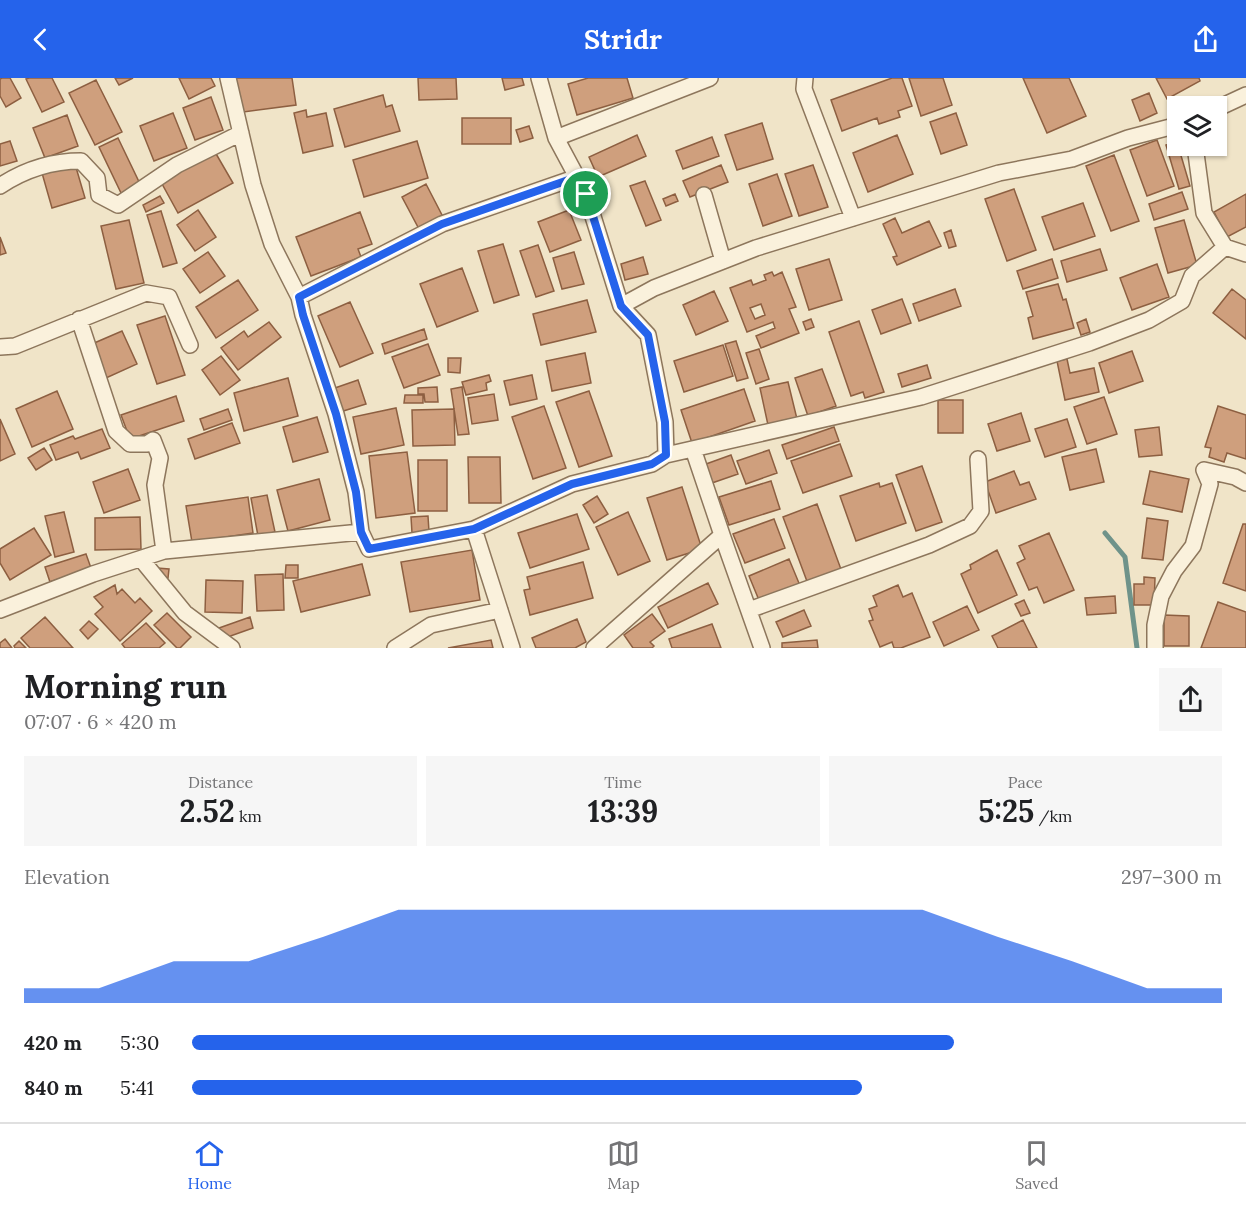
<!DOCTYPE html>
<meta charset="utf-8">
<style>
:root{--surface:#fff;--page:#f6f6f6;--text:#202124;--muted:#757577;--line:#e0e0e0;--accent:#2563eb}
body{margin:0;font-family:Lora,serif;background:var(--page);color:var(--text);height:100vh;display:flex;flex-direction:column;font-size:22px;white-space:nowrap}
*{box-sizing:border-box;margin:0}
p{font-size:20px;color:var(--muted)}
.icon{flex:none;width:33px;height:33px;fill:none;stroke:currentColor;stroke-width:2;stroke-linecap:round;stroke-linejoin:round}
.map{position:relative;height:570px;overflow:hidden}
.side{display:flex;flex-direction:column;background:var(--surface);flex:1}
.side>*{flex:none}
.tools{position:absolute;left:1167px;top:18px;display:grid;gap:12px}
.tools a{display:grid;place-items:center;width:60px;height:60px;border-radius:0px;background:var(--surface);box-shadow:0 2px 4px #0004;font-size:30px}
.pin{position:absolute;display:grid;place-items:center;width:51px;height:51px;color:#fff;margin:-26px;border:3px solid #fff;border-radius:50%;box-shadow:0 2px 6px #0007}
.round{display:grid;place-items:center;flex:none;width:63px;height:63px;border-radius:0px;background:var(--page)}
.overview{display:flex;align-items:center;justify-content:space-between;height:102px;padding:0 24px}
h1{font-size:33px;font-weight:700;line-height:45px}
.stats{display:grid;grid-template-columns:repeat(3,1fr);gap:9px;height:102px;padding:6px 24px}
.stats div{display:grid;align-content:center;border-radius:0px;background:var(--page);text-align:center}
.stats b{font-size:30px;font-weight:700}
.stats small{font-size:16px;font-weight:400}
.stats p{font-size:16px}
.chart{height:168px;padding:12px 24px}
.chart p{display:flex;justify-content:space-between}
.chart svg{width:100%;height:108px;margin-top:6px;fill:var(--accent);opacity:.7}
ul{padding:0 24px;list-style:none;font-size:20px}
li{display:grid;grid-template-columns:96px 72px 1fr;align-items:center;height:45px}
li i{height:15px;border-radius:8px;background:var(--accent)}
header{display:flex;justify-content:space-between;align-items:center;height:78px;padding:0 24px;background:var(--accent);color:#fff;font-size:27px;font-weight:700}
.tabs{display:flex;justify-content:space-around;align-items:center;height:84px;border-top:2px solid var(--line);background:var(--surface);font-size:16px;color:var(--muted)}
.tabs a{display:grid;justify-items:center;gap:3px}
.tabs .active{color:var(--accent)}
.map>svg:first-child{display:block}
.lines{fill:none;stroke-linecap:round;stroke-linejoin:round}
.stream{stroke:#6f938a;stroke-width:5}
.building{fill:#cf9f7d;stroke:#8d5f41;stroke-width:1.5;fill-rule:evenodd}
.street-casing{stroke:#8d765c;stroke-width:18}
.street{stroke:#faf1dc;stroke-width:15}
.route-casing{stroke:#fff;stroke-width:12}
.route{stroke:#2563eb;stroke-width:8}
</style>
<header><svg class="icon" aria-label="back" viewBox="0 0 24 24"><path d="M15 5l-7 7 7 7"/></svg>Stridr<svg class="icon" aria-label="share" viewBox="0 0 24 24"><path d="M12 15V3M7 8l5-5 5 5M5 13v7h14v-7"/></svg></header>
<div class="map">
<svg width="1246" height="570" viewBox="0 0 1246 570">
<rect width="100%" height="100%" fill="#f0e4c8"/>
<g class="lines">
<path class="stream" d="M1105 455 1125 479 1137 570"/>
</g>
<path class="building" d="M2 0H10L21 20 6 29 0 18V1Z
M29 0H52L64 24 42 34 26 1Z
M115 0H133L119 7Z
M179 0H211L215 8 189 21Z
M231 0H292L296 27 236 35Z
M418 0H456L457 21 419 22Z
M502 0H522L524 7 505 12Z
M588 0H627L633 20 577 37 568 6Z
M892 0H902L912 28 898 33 900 39 879 46 877 40 842 53 831 22Z
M909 0H943L952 27 921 38Z
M1023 0H1069L1086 38 1047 55Z
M1156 0H1199L1200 3 1167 21Z
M96 2 122 54 95 67 69 15Z
M1149 15 1157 35 1140 43 1132 22Z
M383 17 386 29 392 27 400 53 345 69 334 31Z
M211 19 223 52 195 62 183 30Z
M306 32 307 39 326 35 333 68 303 75 294 35Z
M173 35 187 70 154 83 140 48Z
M956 35 967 67 941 76 930 44Z
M67 37 78 68 45 80 33 50Z
M462 40H511V66H462Z
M762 45 773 81 737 92 725 57Z
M529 48 533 60 520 64 516 52Z
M637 57 646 78 598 99 589 79Z
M897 57 913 96 868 114 853 75Z
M712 59 719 78 683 91 676 73Z
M118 60 141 108 122 117 99 69Z
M1157 62 1174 108 1147 118 1130 72Z
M10 63 17 83 0 88V66Z
M417 63 428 100 364 119 353 82Z
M1177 64 1190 108 1179 111 1166 67Z
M215 74 233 105 178 135 161 104Z
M1114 77 1139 143 1111 153 1086 88Z
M75 86 85 120 52 130 42 95Z
M721 87 728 104 690 119 683 103Z
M813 87 828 129 799 138 785 96Z
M777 96 792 138 763 148 749 106Z
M645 103 661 142 646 148 630 108Z
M426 106 443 139 419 151 402 119Z
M1014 111 1036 172 1007 183 985 121Z
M1182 114 1188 131 1154 142 1149 126Z
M675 116 678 123 666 128 663 121Z
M1246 116V149L1227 159 1214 134Z
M160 118 164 125 146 134 143 127Z
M1083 125 1095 158 1054 172 1042 139Z
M198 132 216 159 195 173 177 147Z
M569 132 581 162 550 174 538 144Z
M161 133 177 185 163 189 147 137Z
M360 134 372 166 358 171 361 179 311 198 296 159Z
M895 140 902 155 929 143 941 168 897 187 893 179 897 178 883 146Z
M129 142 144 205 116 211 101 148Z
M1184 142 1197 187 1168 195 1155 150Z
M951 152 956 168 949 170 944 155Z
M0 159 6 175 0 177Z
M503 166 519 217 494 225 478 173Z
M538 167 554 213 536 219 520 173Z
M1100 171 1107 192 1067 204 1061 183Z
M208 174 225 198 200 215 183 191Z
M574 174 584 206 562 211 553 180Z
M643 179 648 196 625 202 621 186Z
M829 181 842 222 809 232 796 191Z
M1052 181 1058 200 1023 211 1017 193Z
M1157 186 1169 219 1132 232 1120 200Z
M462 190 478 233 437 249 420 206Z
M772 194 774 198 782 194 796 229 789 231 799 255 761 270 756 258 775 250 773 244 747 254 730 210 751 202 753 207 766 202 764 197ZM761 226 765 237 755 241 750 230Z
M238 202 258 232 216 260 196 229Z
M1058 206 1063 222 1066 221 1074 250 1033 261 1028 240 1033 238 1026 214Z
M955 211 961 228 919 243 913 226Z
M1232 211 1246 222V261L1213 235Z
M714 213 728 243 696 257 683 227Z
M902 221 911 245 881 256 872 232Z
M587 222 596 254 541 267 533 236Z
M350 224 373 275 340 289 318 238Z
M165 238 185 297 157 306 137 247Z
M811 241 814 249 806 252 803 244Z
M1086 241 1090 254 1081 257 1077 245Z
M859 243 884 314 865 320 863 314 851 318 829 254Z
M269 244 281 259 238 292 221 270 244 253 248 259Z
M424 251 427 261 385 276 382 266Z
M122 253 137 286 106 300 92 266Z
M736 263 748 300 737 303 725 266Z
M428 266 440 297 404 310 392 279Z
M723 267 733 298 684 314 674 283Z
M759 271 769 301 756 306 746 275Z
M1132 273 1143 303 1109 315 1099 285Z
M585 275 591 305 552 313 546 283Z
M221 278 240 302 220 317 202 292Z
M448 280H461L460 295 448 294Z
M1067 281 1070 295 1094 290 1099 314 1065 322 1057 283Z
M927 287 931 300 902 309 898 296Z
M822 291 836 328 808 338 795 300Z
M489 297 491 303 486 305 487 312 466 317 462 304Z
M532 297 537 321 510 327 504 303Z
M288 300 298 338 244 353 234 315Z
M358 302 366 326 340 334 332 311Z
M788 304 797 341 768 347 760 310Z
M437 309 438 324H425L424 316H418V310Z
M462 309 469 356 458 357 451 311Z
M744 311 755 343 692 365 681 332Z
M57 313 73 351 32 369 16 331Z
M589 313 612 378 579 389 556 324Z
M494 316 498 342 472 346 468 320Z
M405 317H423V325H404Z
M176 318 184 343 130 361 121 337Z
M1104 319 1117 356 1087 366 1074 329Z
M938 322H963V355H938Z
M544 328 566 390 533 401 512 339Z
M1218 328 1246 337V381L1227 375 1224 384 1209 379 1211 370 1205 369Z
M396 330 404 367 361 376 353 339Z
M228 331 232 342 204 352 200 341Z
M454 331 455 367 413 368 412 332Z
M1021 335 1030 363 997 373 988 346Z
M317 339 328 374 293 384 283 349Z
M0 341 15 376 0 383Z
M1067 341 1076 369 1045 379 1035 351Z
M232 345 240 365 195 381 188 361Z
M834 349 839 363 787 381 782 367Z
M1159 349 1162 377 1139 379 1135 352Z
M102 351 110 370 81 381 78 374 56 382 50 367 73 358 75 361Z
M840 366 852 398 803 415 791 383Z
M44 370 52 382 36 392 28 380Z
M1096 371 1104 404 1070 412 1062 379Z
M769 372 777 395 746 406 737 383Z
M407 374 415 435 376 440 369 378Z
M731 377 738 396 712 405 706 386Z
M468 379H500L501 425H469Z
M418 382H447V433H418Z
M922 388 942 444 916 453 896 397Z
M128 391 140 422 104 435 93 404Z
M1014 393 1020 407 1029 404 1036 421 996 435 985 404Z
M1150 393 1189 401 1182 434 1143 426Z
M319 401 330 442 288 453 277 412Z
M771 403 780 431 729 447 719 419Z
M879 405 880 409 892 405 906 445 856 463 840 418Z
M682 409 702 471 667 482 647 420Z
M267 417 275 454 258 458 251 420Z
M597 418 608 436 594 445 583 427Z
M248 419 253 455 192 464 186 428Z
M817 426 842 494 808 506 783 439Z
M64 434 74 474 55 479 45 438Z
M628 434 650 483 618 497 596 449Z
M577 436 589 471 530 490 518 455Z
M428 438 429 454 412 455 411 439Z
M140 439 141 471 95 472V440Z
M1147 440 1168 443 1163 482 1142 480Z
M774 441 785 470 745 485 733 456Z
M1243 446H1246V513L1223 505Z
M34 450 51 477 10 502 0 485V471Z
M1049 455 1074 512 1044 525 1037 509 1029 512 1017 485 1025 481 1019 468Z
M472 472 480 522 410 534 401 484Z
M997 472 1017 517 978 535 961 496 971 491 970 487Z
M86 476 91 490 50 504 45 489Z
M789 481 801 510 761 527 749 498Z
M583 484 593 520 530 537 524 512 530 511 527 499Z
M362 486 370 517 301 534 293 503Z
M286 487H298V500H285Z
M157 490 169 491 168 500 156 499Z
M283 496 284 532 257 533 255 497Z
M1144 499 1155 500 1154 527H1134V506H1144Z
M206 502 243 503 242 535 205 534Z
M708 505 718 526 668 550 658 529Z
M115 507 117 516 122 511 135 525 140 520 152 533 120 563 95 536 103 529 94 519Z
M898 507 903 519 912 515 930 559 901 570H894L892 564 880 569 869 543 873 542 869 531 877 528 873 518Z
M1115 518 1116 535 1087 537 1085 520Z
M1024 522 1030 535 1021 538 1015 526Z
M1218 524 1246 534V570H1201Z
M967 528 979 552 944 568 933 544Z
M804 532 811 548 783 559 776 544Z
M167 535 191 559 180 570H177L154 547Z
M652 536 665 553 650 564 654 568 652 570H633L624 557Z
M1164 537 1189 538V568H1164Z
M45 539 73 570H30L21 560Z
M250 539 253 550 222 561 219 550Z
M577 541 586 564 575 570H536L532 560Z
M1023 542 1037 570H998L992 558Z
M89 543 98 551 88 561 80 552Z
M146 545 165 565 159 570H125L122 566Z
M712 546 721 570H672L669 561Z
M5 561 12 570H0V565Z
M491 562 493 570H448Z
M817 562 818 570H782V565Z
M19 563 26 570H15L14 568Z"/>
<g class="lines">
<defs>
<path id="street" d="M228 0 253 107 272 166 299 219 303 237 336 336 356 414 361 454
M539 0 556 60 586 116 621 228 648 257 665 344 666 377
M805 0 804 11 853 140
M1216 31 1246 17
M556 60 710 0
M1195 68 1204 135 1225 169
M0 108C24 92 52 83 81 83L97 100 99 117 118 127 177 87 241 55
M704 117 723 183
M299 219 442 146 577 99
M621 228 654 210 756 170 999 95 1072 81 1128 60 1178 47
M79 241 116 353 130 366H147L153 362 160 380 155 407 164 473
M0 269 15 268 146 215 169 219 190 267
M474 451 512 570
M722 457 762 570
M141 481 185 535 232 570
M0 532 93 496 164 473 361 454 369 471 474 451 572 406 652 386 666 377 921 319 1089 265 1149 242 1182 223 1192 198 1225 169 1246 176
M749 532 929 467 970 448 981 433 978 381
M395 570 431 547 500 532
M594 570 722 457 693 371
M1155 570V547L1161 518 1174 493 1193 468 1210 406 1204 392 1235 399 1246 405"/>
</defs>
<use href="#street" class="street-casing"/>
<use href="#street" class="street"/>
</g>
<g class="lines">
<defs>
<path id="route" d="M577 99 586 116 621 228 648 257 665 344 666 377 652 386 572 406 474 451 369 471 361 454 356 414 336 336 303 237 299 219 442 146Z"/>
</defs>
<use href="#route" class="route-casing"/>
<use href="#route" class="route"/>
</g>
</svg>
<div class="tools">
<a><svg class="icon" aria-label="layers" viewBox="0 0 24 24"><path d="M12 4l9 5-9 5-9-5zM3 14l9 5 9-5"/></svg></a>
</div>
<div class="pin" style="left:586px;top:116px;background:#1e9e55"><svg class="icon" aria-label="arrive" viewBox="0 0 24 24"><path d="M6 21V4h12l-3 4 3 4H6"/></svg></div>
</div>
<section class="side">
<div class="overview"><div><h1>Morning run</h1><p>07:07 · 6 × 420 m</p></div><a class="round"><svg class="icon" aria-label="share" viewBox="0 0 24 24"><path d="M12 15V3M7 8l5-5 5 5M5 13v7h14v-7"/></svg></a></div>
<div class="stats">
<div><p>Distance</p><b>2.52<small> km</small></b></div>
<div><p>Time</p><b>13:39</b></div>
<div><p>Pace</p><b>5:25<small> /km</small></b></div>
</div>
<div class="chart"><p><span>Elevation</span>297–300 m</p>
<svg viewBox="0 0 160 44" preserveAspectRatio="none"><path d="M0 44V38L10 38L20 27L30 27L40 17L50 6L60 6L70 6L80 6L90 6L100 6L110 6L120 6L130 17L140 27L150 38L160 38V44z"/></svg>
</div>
<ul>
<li><b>420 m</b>5:30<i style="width:74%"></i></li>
<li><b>840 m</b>5:41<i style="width:65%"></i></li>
</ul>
</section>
<nav class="tabs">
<a class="active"><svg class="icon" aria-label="home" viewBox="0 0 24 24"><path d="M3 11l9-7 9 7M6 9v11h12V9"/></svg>Home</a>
<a><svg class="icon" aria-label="map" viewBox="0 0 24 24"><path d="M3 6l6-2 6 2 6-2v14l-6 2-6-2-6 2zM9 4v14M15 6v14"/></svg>Map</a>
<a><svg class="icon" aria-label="saved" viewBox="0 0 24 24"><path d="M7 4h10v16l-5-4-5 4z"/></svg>Saved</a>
</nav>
